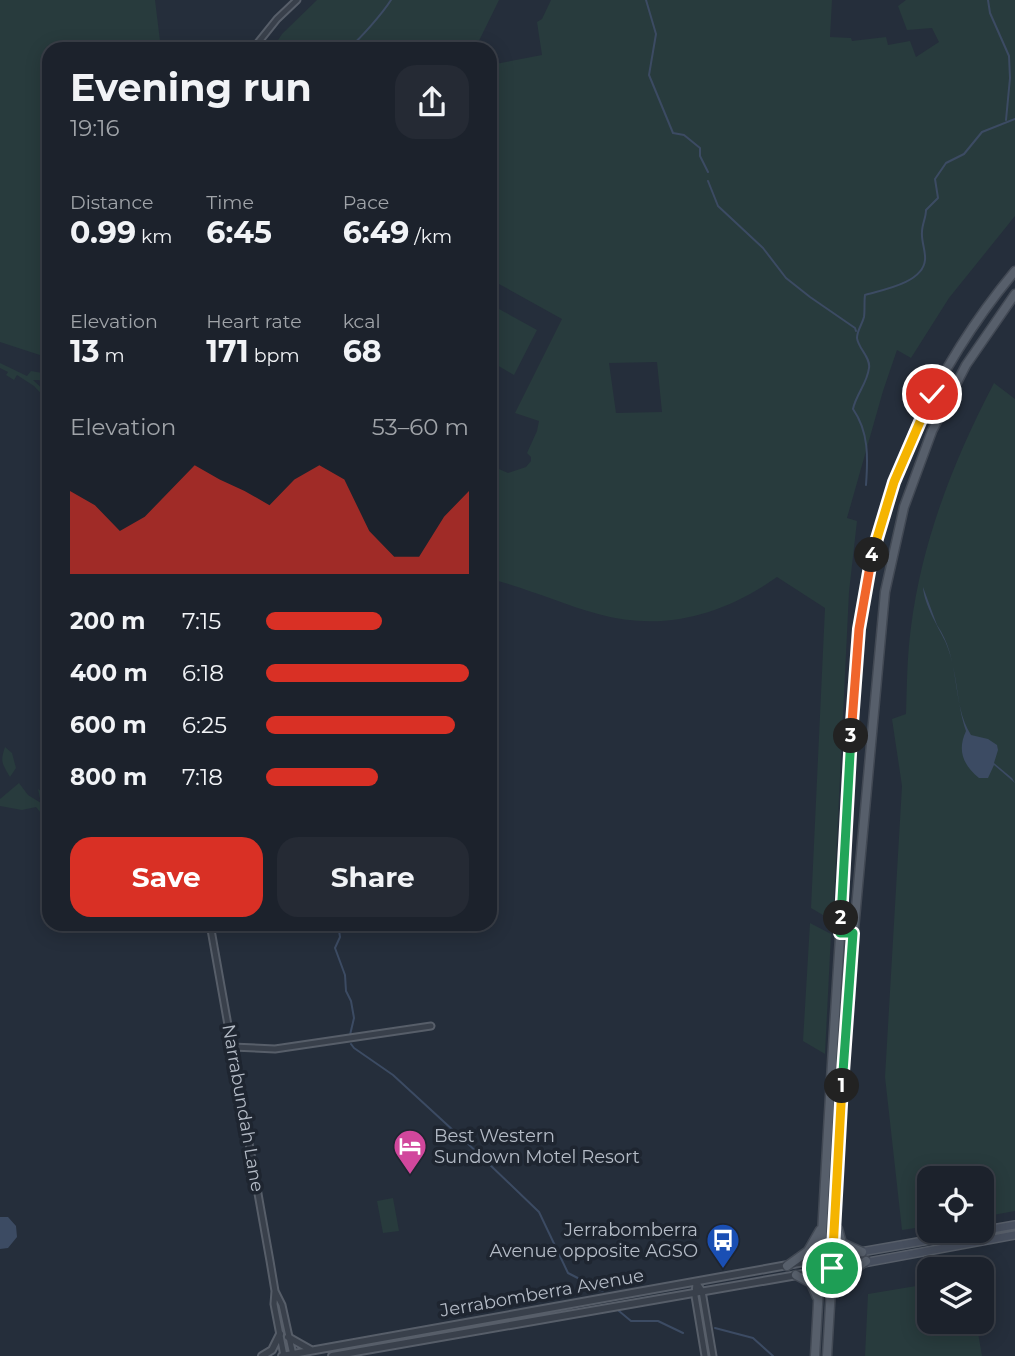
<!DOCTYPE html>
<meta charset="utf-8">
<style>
:root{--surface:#1c222c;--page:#252a34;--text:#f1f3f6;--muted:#a0a4a9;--line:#3a3f48;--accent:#d93025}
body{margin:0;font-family:Montserrat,sans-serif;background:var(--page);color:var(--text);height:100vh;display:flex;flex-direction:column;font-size:26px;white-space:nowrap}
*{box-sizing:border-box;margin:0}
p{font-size:23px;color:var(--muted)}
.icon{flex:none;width:38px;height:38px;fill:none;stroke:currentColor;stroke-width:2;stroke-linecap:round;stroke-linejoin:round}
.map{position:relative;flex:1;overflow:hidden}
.side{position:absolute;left:42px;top:42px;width:455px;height:889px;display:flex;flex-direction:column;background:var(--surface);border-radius:21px;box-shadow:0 4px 18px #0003,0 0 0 2px var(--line)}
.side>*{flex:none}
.fabs{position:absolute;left:917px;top:1166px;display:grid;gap:14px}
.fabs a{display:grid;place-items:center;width:77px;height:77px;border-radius:14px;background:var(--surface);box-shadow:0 4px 18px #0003,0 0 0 2px var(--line);font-size:35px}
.pin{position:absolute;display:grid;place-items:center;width:60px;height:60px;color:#fff;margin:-30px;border:4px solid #fff;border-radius:50%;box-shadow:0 2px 7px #0007}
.km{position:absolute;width:35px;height:35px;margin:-18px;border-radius:50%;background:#222;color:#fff;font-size:19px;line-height:35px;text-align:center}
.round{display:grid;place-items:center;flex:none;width:74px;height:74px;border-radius:21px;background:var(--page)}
.summary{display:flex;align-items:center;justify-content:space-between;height:119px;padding:0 28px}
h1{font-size:38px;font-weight:700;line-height:52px}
.figures{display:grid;grid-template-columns:repeat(3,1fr);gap:10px;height:119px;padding:7px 28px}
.figures div{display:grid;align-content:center}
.figures b{font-size:30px;font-weight:700}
.figures small{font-size:19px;font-weight:400}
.figures p{font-size:19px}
.chart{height:196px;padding:14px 28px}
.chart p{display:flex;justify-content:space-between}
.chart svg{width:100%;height:126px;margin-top:7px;fill:var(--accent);opacity:.7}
.cta{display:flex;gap:14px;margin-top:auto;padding:14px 28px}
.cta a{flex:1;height:80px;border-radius:21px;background:var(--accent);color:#fff;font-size:28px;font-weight:700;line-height:80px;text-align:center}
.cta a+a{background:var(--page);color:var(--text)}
ul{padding:0 28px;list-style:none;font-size:23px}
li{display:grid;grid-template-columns:112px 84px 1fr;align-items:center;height:52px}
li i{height:18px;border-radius:9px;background:var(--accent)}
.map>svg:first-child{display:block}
.green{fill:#283b3d;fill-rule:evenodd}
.water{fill:#3c4b63}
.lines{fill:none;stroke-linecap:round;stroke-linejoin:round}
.stream{stroke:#3c4b63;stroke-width:2}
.minor-casing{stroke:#575e69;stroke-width:9}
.tertiary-casing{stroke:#575e69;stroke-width:10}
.secondary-casing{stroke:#575e69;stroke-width:10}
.primary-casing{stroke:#424954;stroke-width:11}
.minor{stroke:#39404b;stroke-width:5}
.tertiary{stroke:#39404b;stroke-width:6}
.secondary{stroke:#474f5e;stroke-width:7}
.primary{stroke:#575f6b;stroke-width:8}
.split-1-casing{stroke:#fff;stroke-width:14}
.split-2-casing{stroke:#fff;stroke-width:14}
.split-3-casing{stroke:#fff;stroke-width:14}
.split-4-casing{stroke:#fff;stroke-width:14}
.split-5-casing{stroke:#fff;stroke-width:14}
.split-1{stroke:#f5b400;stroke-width:9}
.split-2{stroke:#22a559;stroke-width:9}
.split-3{stroke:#22a559;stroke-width:9}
.split-4{stroke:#f0652b;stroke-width:9}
.split-5{stroke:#f5b400;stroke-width:9}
.labels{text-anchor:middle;stroke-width:7;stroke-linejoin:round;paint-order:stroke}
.street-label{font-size:18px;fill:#b4bbc6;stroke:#1e2530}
.poi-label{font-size:18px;fill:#b4bbc6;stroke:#1e2530;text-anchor:start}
</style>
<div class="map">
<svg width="1015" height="1356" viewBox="0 0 1015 1356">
<rect width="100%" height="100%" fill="#252e3b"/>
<path class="green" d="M0 0H155L161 49H49V358L0 342Z
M317 0H499L475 49H272L282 34Z
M551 0H832L830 37 851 38 852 41 886 37 888 45 910 41 916 57 939 42 932 28 907 30 898 6 906 0H1015V216L949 298 911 358 897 350 883 391 847 518 857 521 849 592 833 921 811 908 825 608 777 577C723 615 663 632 598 614 562 604 527 588 490 579V465L508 473 526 467 531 461V457L527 453 537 431 539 421 515 413 562 319 490 279V65L542 55 537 22 542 19ZM657 362 662 412 616 413 609 363Z
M490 304 537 330 514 375 490 361Z
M0 363 27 376 31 371 48 374 49 386 39 380H33L49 395V402L34 386 17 375 14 380 6 375 8 372 0 368Z
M994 383 1015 399V1211L982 1217V1178H929V1226L902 1230 885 1077 902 786 892 719 906 714C907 685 907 656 911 627 922 540 954 460 994 383Z
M5 747 12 753 16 768 10 777C2 763 0 762 5 747Z
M19 783 28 795 41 803 38 789 49 796V812H47L45 818 36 807 22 810 0 806V799Z
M810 923 831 934 825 1054 803 1041Z
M393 1198 399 1231 383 1233 377 1201Z
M928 1284 929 1321H976L982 1356H865L868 1294Z"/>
<path class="water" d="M923 587 937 625C961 659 951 703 971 735L988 739 997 745 998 750 994 763 1012 778 1015 783 994 765 988 778H979C963 765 957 750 966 731 956 702 958 670 945 641 937 625 924 604 923 587Z
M0 1217H8L16 1226 17 1237 8 1248 0 1249Z"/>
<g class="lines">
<path class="stream" d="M646 0 656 34 649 75 673 133 684 135 700 148V156L708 172
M988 0 990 13 1009 56 1010 78 1006 120
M348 49C361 38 382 14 391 0
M708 181 718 206 763 248 786 278 810 297 855 328 856 331
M866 485C868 458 869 432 853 409 856 394 867 384 869 368 871 358 858 348 857 338 857 330 862 325 864 317 865 310 864 302 865 295 882 290 923 283 925 260 926 251 921 241 922 232 922 224 926 218 926 210L938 198 935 179 946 163 964 154 982 132 1015 119
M338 924 340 937 335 948 345 975 346 991 351 1001 354 1018 350 1035
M351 1044 354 1048 393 1075 455 1132
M462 1138 539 1212 568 1273 603 1291
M619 1311 631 1321H658L683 1333
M715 1328 753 1338 773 1356"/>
<defs>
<path id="minor" d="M253 49 277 19 297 0
M210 924 270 1261 275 1291 274 1304 284 1356
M232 1047 275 1049 431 1026
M696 1282 702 1291 713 1356
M696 1282 695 1296 705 1356
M275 1291 282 1305 293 1355"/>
<path id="tertiary" d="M288 1337 311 1350
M262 1356 272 1350 280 1334
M282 1356 821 1259
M332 1356 820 1271"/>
<path id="secondary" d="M821 1259 1015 1225
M820 1271 1015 1235"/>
<path id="primary" d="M838 1229 842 1243 862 1252
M787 1266 808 1251 820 1230
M796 1275 811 1283 817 1297
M832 1291 838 1281 866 1261
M815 1356C824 1202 832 1048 843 894 847 830 849 766 854 702 856 670 857 638 862 606 882 483 935 367 1015 271
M827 1356 849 984 885 592 904 507 932 431 966 365 1015 294"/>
</defs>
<use href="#minor" class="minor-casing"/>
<use href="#tertiary" class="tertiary-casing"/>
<use href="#secondary" class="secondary-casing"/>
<use href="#primary" class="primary-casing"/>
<use href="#minor" class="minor"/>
<use href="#tertiary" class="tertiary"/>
<use href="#secondary" class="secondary"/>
<use href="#primary" class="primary"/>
</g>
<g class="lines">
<defs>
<path id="split-1" d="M832 1268 842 1086"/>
<path id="split-2" d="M841 918 840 933H853L842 1086"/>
<path id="split-3" d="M841 918 851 736"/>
<path id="split-4" d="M851 736 859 629 872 555"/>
<path id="split-5" d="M872 555 894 482 932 394"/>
</defs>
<use href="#split-1" class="split-1-casing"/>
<use href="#split-2" class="split-2-casing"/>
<use href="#split-3" class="split-3-casing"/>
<use href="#split-4" class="split-4-casing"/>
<use href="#split-5" class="split-5-casing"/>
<use href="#split-1" class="split-1"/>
<use href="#split-2" class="split-2"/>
<use href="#split-3" class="split-3"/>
<use href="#split-4" class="split-4"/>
<use href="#split-5" class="split-5"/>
</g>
<defs>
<symbol id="hotel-pin" viewBox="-11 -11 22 30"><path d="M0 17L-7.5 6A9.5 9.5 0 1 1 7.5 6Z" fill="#d1479c" stroke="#1e2530"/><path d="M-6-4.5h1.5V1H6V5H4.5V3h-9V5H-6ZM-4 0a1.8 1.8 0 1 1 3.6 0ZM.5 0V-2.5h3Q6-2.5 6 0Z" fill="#fff"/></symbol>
<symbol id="bus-pin" viewBox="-11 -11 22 30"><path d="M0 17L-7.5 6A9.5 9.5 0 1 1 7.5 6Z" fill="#1a4fb4" stroke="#1e2530"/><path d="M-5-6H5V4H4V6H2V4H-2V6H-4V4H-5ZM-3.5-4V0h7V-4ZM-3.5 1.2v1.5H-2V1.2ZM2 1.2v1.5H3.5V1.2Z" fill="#fff"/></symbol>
</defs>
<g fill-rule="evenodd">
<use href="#hotel-pin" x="391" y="1127" width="38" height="52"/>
<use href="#bus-pin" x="704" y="1221" width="38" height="52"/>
</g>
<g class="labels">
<g class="street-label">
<text transform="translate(243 1108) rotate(80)" y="6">Narrabundah Lane</text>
<text transform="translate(542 1293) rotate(-10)" y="6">Jerrabomberra Avenue</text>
</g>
<g class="poi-label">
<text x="434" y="1142">Best Western<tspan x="434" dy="21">Sundown Motel Resort</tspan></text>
<text x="698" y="1236" text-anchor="end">Jerrabomberra<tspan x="698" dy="21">Avenue opposite AGSO</tspan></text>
</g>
</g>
</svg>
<div class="fabs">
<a><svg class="icon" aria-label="locate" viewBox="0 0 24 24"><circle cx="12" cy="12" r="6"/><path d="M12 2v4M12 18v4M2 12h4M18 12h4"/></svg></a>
<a><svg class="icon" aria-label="layers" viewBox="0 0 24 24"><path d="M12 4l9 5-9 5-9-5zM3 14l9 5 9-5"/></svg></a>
</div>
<div class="pin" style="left:832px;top:1268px;background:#1e9e55"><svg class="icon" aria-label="arrive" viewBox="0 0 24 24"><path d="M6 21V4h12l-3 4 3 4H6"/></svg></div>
<div class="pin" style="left:932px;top:394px;background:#d93025"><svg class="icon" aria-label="check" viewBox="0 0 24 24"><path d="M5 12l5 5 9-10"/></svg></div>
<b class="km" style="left:842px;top:1086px">1</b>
<b class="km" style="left:841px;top:918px">2</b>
<b class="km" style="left:851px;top:736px">3</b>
<b class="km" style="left:872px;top:555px">4</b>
<section class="side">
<div class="summary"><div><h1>Evening run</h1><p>19:16</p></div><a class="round"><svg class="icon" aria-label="share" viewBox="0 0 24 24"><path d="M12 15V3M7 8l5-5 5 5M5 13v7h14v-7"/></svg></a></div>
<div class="figures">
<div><p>Distance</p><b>0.99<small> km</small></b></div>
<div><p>Time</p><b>6:45</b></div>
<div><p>Pace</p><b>6:49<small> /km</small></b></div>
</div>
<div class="figures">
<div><p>Elevation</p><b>13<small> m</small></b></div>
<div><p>Heart rate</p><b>171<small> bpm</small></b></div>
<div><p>kcal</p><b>68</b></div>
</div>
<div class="chart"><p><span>Elevation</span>53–60 m</p>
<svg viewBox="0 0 160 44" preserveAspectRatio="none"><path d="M0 44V15L10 20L20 29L30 24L40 15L50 6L60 11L70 15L80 20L90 11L100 6L110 11L120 29L130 38L140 38L150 24L160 15V44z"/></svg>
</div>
<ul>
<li><b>200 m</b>7:15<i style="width:57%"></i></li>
<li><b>400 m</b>6:18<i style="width:100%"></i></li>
<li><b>600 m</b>6:25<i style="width:93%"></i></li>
<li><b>800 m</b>7:18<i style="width:55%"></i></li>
</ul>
<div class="cta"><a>Save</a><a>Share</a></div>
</section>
</div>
